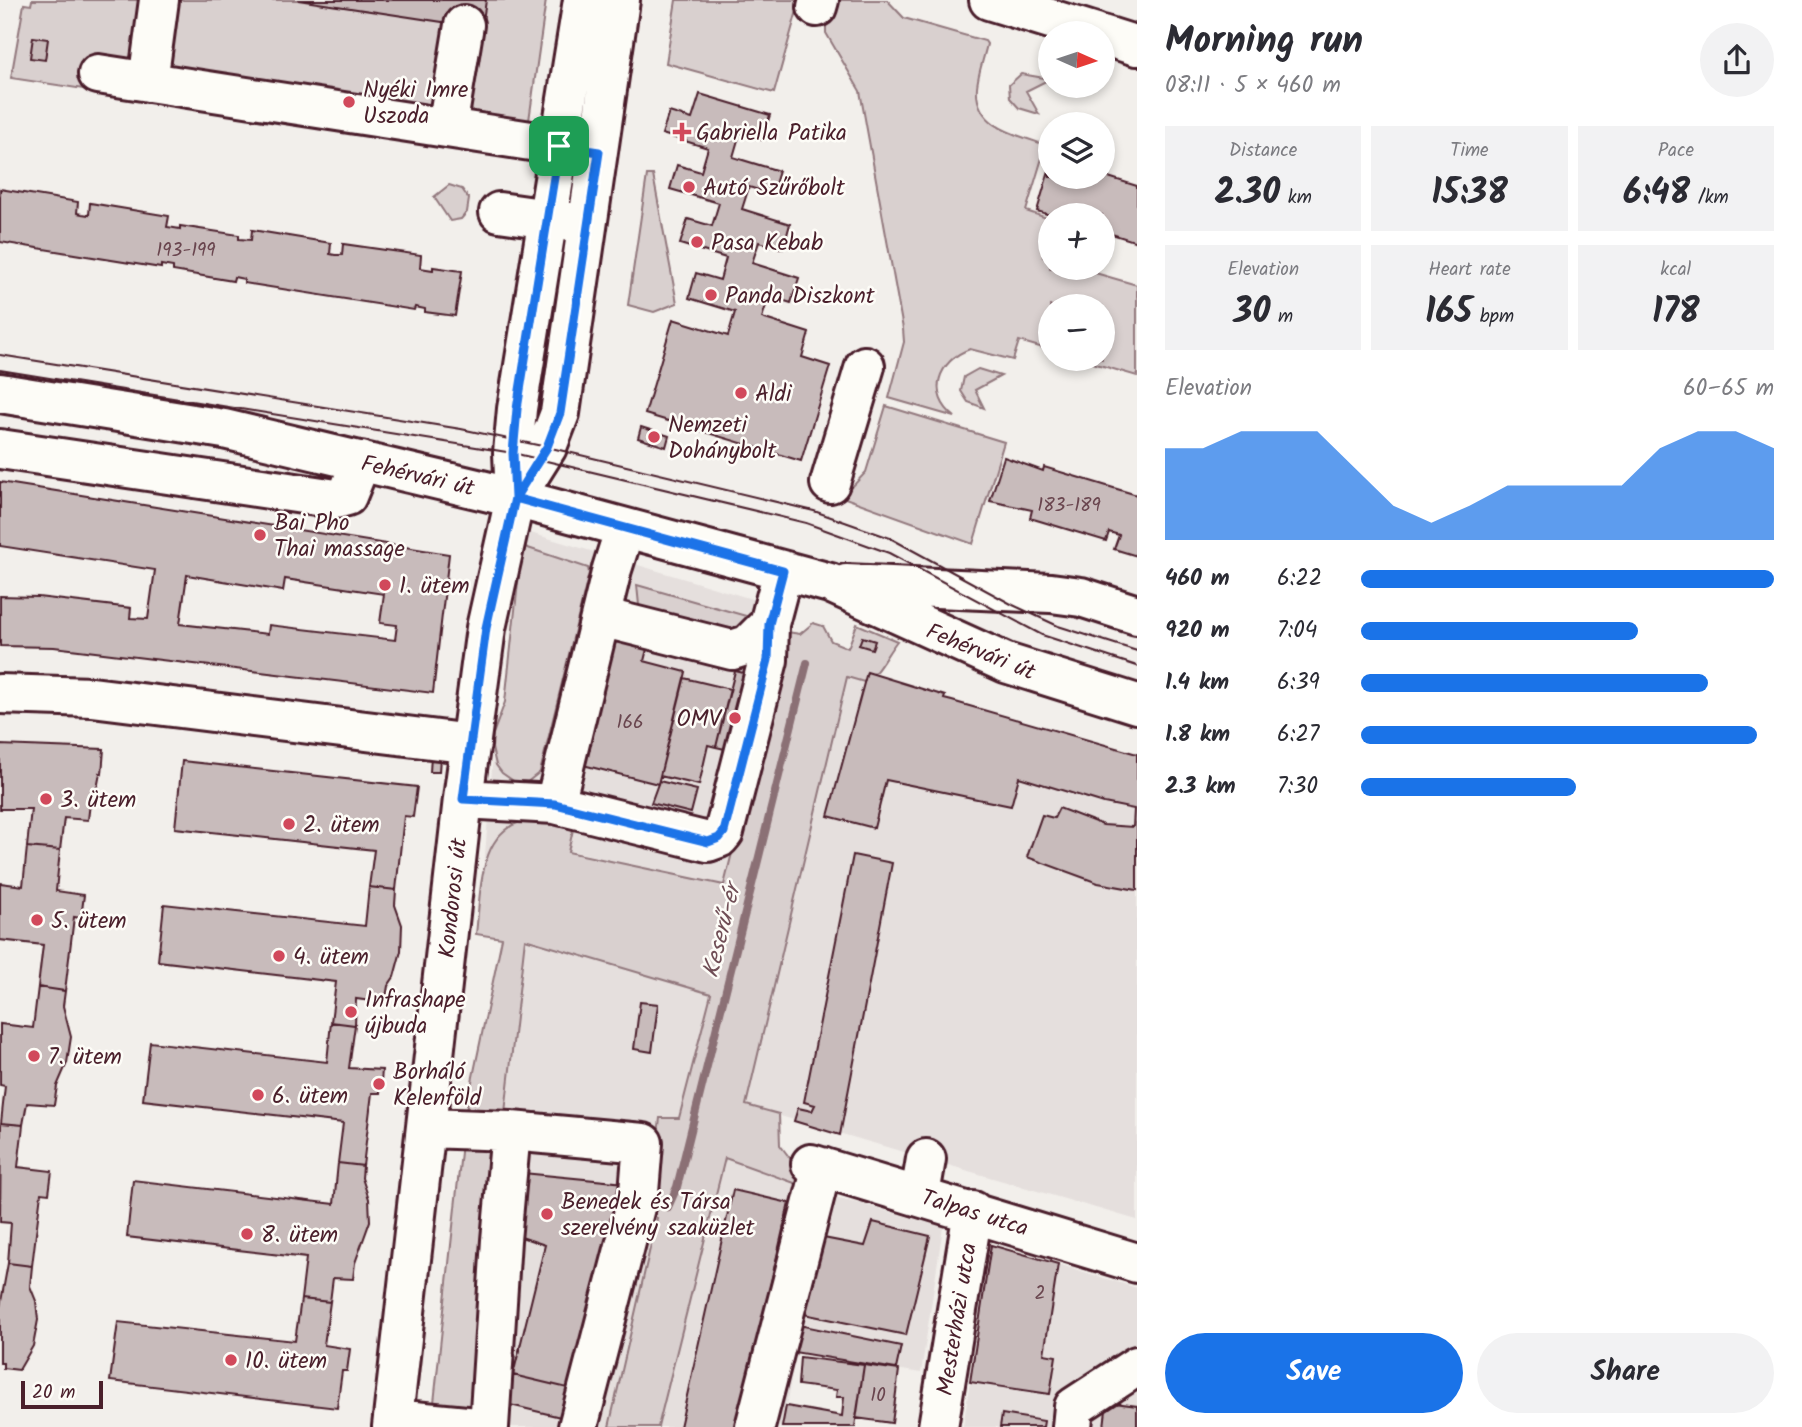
<!DOCTYPE html>
<meta charset="utf-8">
<style>
:root{--surface:#fff;--page:#f2f2f3;--text:#2b2b33;--muted:#7c7c81;--accent:#1a73e8}
body{margin:0;font-family:Kalam,sans-serif;background:var(--page);color:var(--text);height:100vh;display:flex;flex-direction:column;font-size:26px;white-space:nowrap}
*{box-sizing:border-box;margin:0}
p{font-size:23px;color:var(--muted)}
.icon{flex:none;width:38px;height:38px;fill:none;stroke:currentColor;stroke-width:2;stroke-linecap:round;stroke-linejoin:round}
.map{position:relative;flex:1;overflow:hidden}
.panel{display:flex;flex-direction:column;background:var(--surface);width:665px}
.panel>*{flex:none}
.needle{width:46px;rotate:93deg}
.buttons{position:absolute;left:1038px;top:21px;display:grid;gap:14px}
.buttons a{display:grid;place-items:center;width:77px;height:77px;border-radius:50%;background:var(--surface);box-shadow:0 4px 10px #0003;font-size:35px}
.scale{position:absolute;left:21px;bottom:18px;width:82px;box-sizing:border-box;padding-left:7px;border:4px solid #4a1f2b;border-top:0;font-size:19px;line-height:24px;white-space:nowrap;color:#4a1f2b;-webkit-text-stroke:5px #fdfcf7;paint-order:stroke}
.pin{position:absolute;display:grid;place-items:center;width:60px;height:60px;color:#fff;margin:-30px;border-radius:14px;box-shadow:0 4px 10px #0006}
.round{display:grid;place-items:center;flex:none;width:74px;height:74px;border-radius:37px;background:var(--page)}
.headline{display:flex;align-items:center;justify-content:space-between;height:119px;padding:0 28px}
h1{font-size:38px;font-weight:800;line-height:52px}
.metrics{display:grid;grid-template-columns:repeat(3,1fr);gap:10px;height:119px;padding:7px 28px}
.metrics div{display:grid;align-content:center;border-radius:0px;background:var(--page);text-align:center}
.metrics b{font-size:35px;font-weight:800}
.metrics small{font-size:19px;font-weight:400}
.metrics p{font-size:19px}
.chart{height:196px;padding:14px 28px}
.chart p{display:flex;justify-content:space-between}
.chart svg{width:100%;height:126px;margin-top:7px;fill:var(--accent);opacity:.7}
.button{display:flex;gap:14px;margin-top:auto;padding:14px 28px}
.button a{flex:1;height:80px;border-radius:42px;background:var(--accent);color:#fff;font-size:28px;font-weight:800;line-height:80px;text-align:center}
.button a+a{background:var(--page);color:var(--text)}
ul{padding:0 28px;list-style:none;font-size:23px}
li{display:grid;grid-template-columns:112px 84px 1fr;align-items:center;height:52px}
li i{height:18px;border-radius:9px;background:var(--accent)}
main{display:flex;flex:1;min-height:0}
.map>svg:first-child{display:block}
.built{fill:#e5dfdd}
.green{fill:#d9d0cf;stroke:#92787d;stroke-width:2}
.lines{fill:none;stroke-linecap:round;stroke-linejoin:round}
.stream{stroke:#8b6f75;stroke-width:8}
.building{fill:#c8bbbb;stroke:#4a1f2b;stroke-width:2;fill-rule:evenodd}
.minor-casing{stroke:#4a1f2b;stroke-width:44}
.minor{stroke:#fdfcf7;stroke-width:38}
.tram{stroke:#4a1f2b;stroke-width:2}
.route-casing{stroke:#fff;stroke-width:14}
.route{stroke:#1a73e8;stroke-width:9}
.poi-dot{fill:#d1495b;stroke:#fdfcf7;stroke-width:2.5}
.labels{text-anchor:middle;stroke-width:5;stroke-linejoin:round;paint-order:stroke}
.number-label{font-size:19px;fill:#6a464f}
.poi-label{font-size:23px;fill:#4a1f2b;stroke:#fdfcf7;text-anchor:start}
.street-label{font-size:23px;fill:#4a1f2b;stroke:#fdfcf7}
.water-label{font-size:24px;font-style:italic;fill:#704e56;stroke:#fdfcf7}
</style>
<main>
<div class="map">
<svg width="1137" height="1427" viewBox="0 0 1137 1427">
<rect width="100%" height="100%" fill="#f2efeb"/>
<filter id="ink" filterUnits="userSpaceOnUse"><feTurbulence type="fractalNoise" baseFrequency=".0143" numOctaves="2"/><feDisplacementMap in="SourceGraphic" scale="14" xChannelSelector="R" yChannelSelector="G"/><feConvolveMatrix kernelMatrix="1 2 1 2 8 2 1 2 1" color-interpolation-filters="sRGB"/></filter>
<g filter="url(#ink)">
<path class="built" d="M524 531 792 611 724 886 501 835 493 843 484 867 493 756 496 765 540 772 588 577V568L522 546Z
M867 672 945 696V699L1137 754V1220L746 1106 847 676Z
M525 939 711 994 679 1119 660 1118 649 1216 707 1228 725 1158 828 1197 852 1201 943 1227 921 1373 796 1353 782 1427H469Z
M1058 1264 1137 1288V1427H963L970 1382Z"/>
<path class="green" d="M32 0H546L524 156 11 78 24 4 31 5Z
M676 0H800L774 93 666 63Z
M833 0H887L904 18 985 41 987 44C984 58 978 73 977 87 974 127 1017 135 1046 145L1026 211 1050 219V234L1043 257 1050 260V268H1078L1137 285V376L1079 359H1102V306H1050V350L1019 341 1013 360 970 349C938 360 926 395 955 417L889 398 904 342 903 329 860 91 826 33V23Z
M1021 74 1050 79 1026 91 1039 114 1019 108 1010 98 1009 85Z
M647 175H653L677 303 654 312 628 305Z
M449 185 462 189 469 199 467 212 461 219 450 221 434 197Z
M978 369 1001 376 975 390 984 408 968 402 961 391 964 377Z
M886 406 1004 442 973 544 834 494 853 486 866 472Z
M522 546 588 568 589 573 540 772 526 783 515 782 502 773 496 765 492 748 493 734 505 702Z
M637 585 753 618 739 632 645 615 639 605Z
M813 623 823 626 831 641 848 648 857 624 897 641C885 656 879 673 864 682L847 677 746 1105 779 1114 780 1145 805 1178 800 1185 725 1158 658 1427H609L657 1218 648 1216 660 1118H679L711 994 525 939 470 1416 433 1412 465 1115 502 938 476 934C481 895 477 826 530 820 544 819 561 824 574 825L568 852 724 885 787 632 800 634Z"/>
<g class="lines">
<path class="stream" d="M668 1207 677 1187 807 663"/>
</g>
<path class="building" d="M298 0H486L482 28Z
M33 37 48 39 45 60 30 58Z
M700 94 770 115 762 140 740 133 733 157 779 171 772 194 749 187 742 209 790 224 783 249 759 242 752 263 799 278 791 303 769 296 762 318 809 333 802 357 830 366 801 461 645 414 673 319 728 336 735 312 689 298 696 273 720 280 726 258 680 244 688 219 712 226 719 203 670 189 677 165 701 172 708 148 662 134 669 112 692 119Z
M1050 167V177H1078L1077 179 1088 183 1089 177 1102 175 1137 186V242L1102 231V215H1050L1037 211Z
M0 189 78 202 77 213 82 214 89 215 90 203 169 216 167 227 174 228 180 229V226L239 235V239L251 240 252 230 331 243 330 254 335 255H342L343 244 421 255 420 268 433 270V267L462 271 455 316 425 312V309L415 307 414 310 244 283V279L234 277 233 281 173 271V267L161 265V268L0 242Z
M641 427 669 436 666 447 638 438Z
M1004 457 1043 471 1044 467 1137 495V556L1114 549 1119 535 1109 532 1106 541 1030 518 1032 510 990 501Z
M0 482 449 554 433 693 54 647 0 646V596L38 597 131 608 130 618 148 619 155 570 0 546ZM187 575 283 591 285 579 384 594 380 623 397 625 395 640 269 625 268 634 180 624Z
M610 623 651 633 644 661 686 672 658 784 575 763Z
M862 637 875 641 872 649 859 645Z
M735 671 757 676 738 752 716 747Z
M867 672 945 696 944 699 952 701 1137 754V890L1098 883 1027 857 1042 815 1054 818 1059 808 1103 825 1133 827 1134 809 1104 803 1019 777 1011 806 886 780 874 828 828 816Z
M684 678 730 689 716 747 708 745 699 785 660 776Z
M0 745 104 749 102 774 100 773 97 789 90 803 88 820 64 818 60 850 27 847 31 809H0Z
M431 756 440 757 439 772H430Z
M182 761 417 787 413 817 404 816 396 890 369 887 374 850 175 828Z
M659 781 697 790 691 813 651 803Z
M27 847 60 850 56 891 84 895 81 918 74 917 65 991 38 987 43 945 0 940V883L23 886Z
M853 855 892 863 840 1135 794 1121 798 1108 812 1111 815 1105 804 1102Z
M369 887 396 890 395 905 402 925 401 951 394 977 388 986 385 1003 356 999 355 1025 331 1022 336 982 158 961 164 904 365 926Z
M38 987 65 991 63 1006 71 1037 67 1063 57 1086 54 1105 27 1103 23 1125 1 1123 5 1086 0 1085V1024L33 1028Z
M640 1002 658 1004 652 1052 634 1049Z
M331 1022 355 1025 349 1068 382 1070 380 1093H372L363 1166 338 1163 343 1123 143 1100 150 1042 327 1062Z
M1 1123 23 1125 18 1167 52 1171 49 1194 41 1193 32 1266 8 1263 11 1223 0 1222Z
M338 1163 363 1166 362 1178 369 1199 370 1221 355 1263 353 1279 333 1278 330 1302 301 1299 306 1258 127 1237 133 1180 334 1204Z
M523 1173 625 1183 576 1390 513 1375 545 1245 518 1236Z
M733 1190 789 1203 767 1300 779 1302 739 1427H680Z
M873 1222 930 1236 906 1335 794 1312 813 1236 865 1246Z
M991 1245 1058 1264 1044 1354 1056 1356 1050 1394 970 1382Z
M8 1263 32 1266 30 1286 36 1301 38 1320 33 1346 19 1370 3 1368V1363H0V1307Z
M301 1299 330 1302 324 1345 350 1349 347 1371H342L337 1408 110 1381 118 1322 295 1341Z
M799 1325 901 1346 896 1369 794 1352Z
M800 1357 864 1365 855 1427H782L786 1406 842 1416 844 1397H836L837 1390 798 1385Z
M864 1365 899 1370 892 1423 856 1418Z
M513 1375 576 1390 569 1419 506 1404Z
M1107 1402 1137 1406V1427H1104Z
M1002 1414 1044 1421 1043 1427H1000Z"/>
<g class="lines">
<defs>
<path id="minor" d="M989 0 1096 33
M817 7 819 0
M1102 35 1137 46
M98 74 583 149
M148 82 159 0
M447 128 464 25
M499 212 570 222
M0 393 224 429 515 498 830 583 1006 663 1137 704
M0 449 336 499 347 496 361 461
M830 483 865 366
M515 498 547 447 560 413 620 0
M846 584 1051 593 1081 597 1137 615
M601 617 732 650 748 645 769 624
M0 694 92 697 471 744
M463 799 555 804 612 569 625 528
M555 804 708 842 719 838 724 832 768 660 769 624 783 571
M426 1128 511 1131 643 1143 639 1192 578 1427
M811 1164 1137 1263
M920 1195 926 1159
M393 1419 477 1427
M392 1427 463 799 486 628 515 498 513 453 517 409 583 0
M489 1427 501 1240 511 1131
M755 1427 822 1167
M938 1427 973 1211
M1072 1427 1074 1407 1137 1366"/>
</defs>
<use href="#minor" class="minor-casing"/>
<use href="#minor" class="minor"/>
<path class="tram" d="M0 355 461 429 547 447 814 511 890 538 1013 605 1058 626 1137 651
M0 370 513 453 806 523 889 553 1042 635 1137 666"/>
</g>
</g>
<g class="lines" filter="url(#ink)">
<defs>
<path id="route" d="M559 146 517 409 513 453 515 498 486 628 463 799 555 804 708 842 719 838 724 832 768 660 769 624 783 571 515 498 547 447 560 413 599 152 559 146"/>
</defs>
<use href="#route" class="route-casing"/>
<use href="#route" class="route"/>
</g>
<g class="poi-dot">
<circle cx="349" cy="102" r="7"/>
<path d="M678.5 121.5h7v7h7v7h-7v7h-7v-7h-7v-7h7z"/>
<circle cx="689" cy="187" r="7"/>
<circle cx="697" cy="242" r="7"/>
<circle cx="711" cy="295" r="7"/>
<circle cx="741" cy="393" r="7"/>
<circle cx="654" cy="437" r="7"/>
<circle cx="260" cy="535" r="7"/>
<circle cx="385" cy="585" r="7"/>
<circle cx="735" cy="718" r="7"/>
<circle cx="46" cy="799" r="7"/>
<circle cx="289" cy="824" r="7"/>
<circle cx="37" cy="920" r="7"/>
<circle cx="279" cy="956" r="7"/>
<circle cx="351" cy="1012" r="7"/>
<circle cx="34" cy="1056" r="7"/>
<circle cx="379" cy="1084" r="7"/>
<circle cx="258" cy="1095" r="7"/>
<circle cx="547" cy="1214" r="7"/>
<circle cx="247" cy="1234" r="7"/>
<circle cx="231" cy="1360" r="7"/>
</g>
<g class="labels">
<g class="number-label">
<text x="186" y="256">193-199</text>
<text x="1069" y="511">183-189</text>
<text x="630" y="728">166</text>
<text x="1040" y="1299">2</text>
<text x="878" y="1401">10</text>
</g>
<g class="poi-label">
<text x="363" y="97">Nyéki Imre<tspan x="363" dy="26">Uszoda</tspan></text>
<text x="696" y="140">Gabriella Patika</text>
<text x="703" y="195">Autó Szűrőbolt</text>
<text x="711" y="250">Pasa Kebab</text>
<text x="725" y="303">Panda Diszkont</text>
<text x="755" y="401">Aldi</text>
<text x="668" y="432">Nemzeti<tspan x="668" dy="26">Dohánybolt</tspan></text>
<text x="274" y="530">Bai Pho<tspan x="274" dy="26">Thai massage</tspan></text>
<text x="399" y="593">1. ütem</text>
<text x="721" y="726" text-anchor="end">OMV</text>
<text x="60" y="807">3. ütem</text>
<text x="303" y="832">2. ütem</text>
<text x="51" y="928">5. ütem</text>
<text x="293" y="964">4. ütem</text>
<text x="365" y="1007">Infrashape<tspan x="365" dy="26">újbuda</tspan></text>
<text x="48" y="1064">7. ütem</text>
<text x="393" y="1079">Borháló<tspan x="393" dy="26">Kelenföld</tspan></text>
<text x="272" y="1103">6. ütem</text>
<text x="561" y="1209">Benedek és Társa<tspan x="561" dy="26">szerelvény szaküzlet</tspan></text>
<text x="261" y="1242">8. ütem</text>
<text x="245" y="1368">10. ütem</text>
</g>
<g class="street-label">
<text transform="translate(418 475) rotate(13)" y="8">Fehérvári út</text>
<text transform="translate(981 651) rotate(22)" y="8">Fehérvári út</text>
<text transform="translate(452 898) rotate(-84)" y="8">Kondorosi út</text>
<text transform="translate(975 1212) rotate(17)" y="8">Talpas utca</text>
<text transform="translate(956 1319) rotate(-81)" y="8">Mesterházi utca</text>
</g>
<g class="water-label">
<text transform="translate(721 931) rotate(-76)" y="8">Keserű-ér</text>
</g>
</g>
</svg>
<div class="buttons">
<a><svg class="needle" viewBox="-14 -14 28 28"><path d="M0-13l5 13h-10z" fill="#e53935"/><path d="M0 13l5-13h-10z" fill="#7c7c81"/></svg></a>
<a><svg class="icon" aria-label="layers" viewBox="0 0 24 24"><path d="M12 4l9 5-9 5-9-5zM3 14l9 5 9-5"/></svg></a>
<a>+</a>
<a>−</a>
</div>
<div class="scale">20 m</div>
<div class="pin" style="left:559px;top:146px;background:#1e9e55"><svg class="icon" aria-label="arrive" viewBox="0 0 24 24"><path d="M6 21V4h12l-3 4 3 4H6"/></svg></div>
</div>
<section class="panel">
<div class="headline"><div><h1>Morning run</h1><p>08:11 · 5 × 460 m</p></div><a class="round"><svg class="icon" aria-label="share" viewBox="0 0 24 24"><path d="M12 15V3M7 8l5-5 5 5M5 13v7h14v-7"/></svg></a></div>
<div class="metrics">
<div><p>Distance</p><b>2.30<small> km</small></b></div>
<div><p>Time</p><b>15:38</b></div>
<div><p>Pace</p><b>6:48<small> /km</small></b></div>
</div>
<div class="metrics">
<div><p>Elevation</p><b>30<small> m</small></b></div>
<div><p>Heart rate</p><b>165<small> bpm</small></b></div>
<div><p>kcal</p><b>178</b></div>
</div>
<div class="chart"><p><span>Elevation</span>60–65 m</p>
<svg viewBox="0 0 160 44" preserveAspectRatio="none"><path d="M0 44V12L10 12L20 6L30 6L40 6L50 19L60 32L70 38L80 32L90 25L100 25L110 25L120 25L130 12L140 6L150 6L160 12V44z"/></svg>
</div>
<ul>
<li><b>460 m</b>6:22<i style="width:100%"></i></li>
<li><b>920 m</b>7:04<i style="width:67%"></i></li>
<li><b>1.4 km</b>6:39<i style="width:84%"></i></li>
<li><b>1.8 km</b>6:27<i style="width:96%"></i></li>
<li><b>2.3 km</b>7:30<i style="width:52%"></i></li>
</ul>
<div class="button"><a>Save</a><a>Share</a></div>
</section>
</main>
